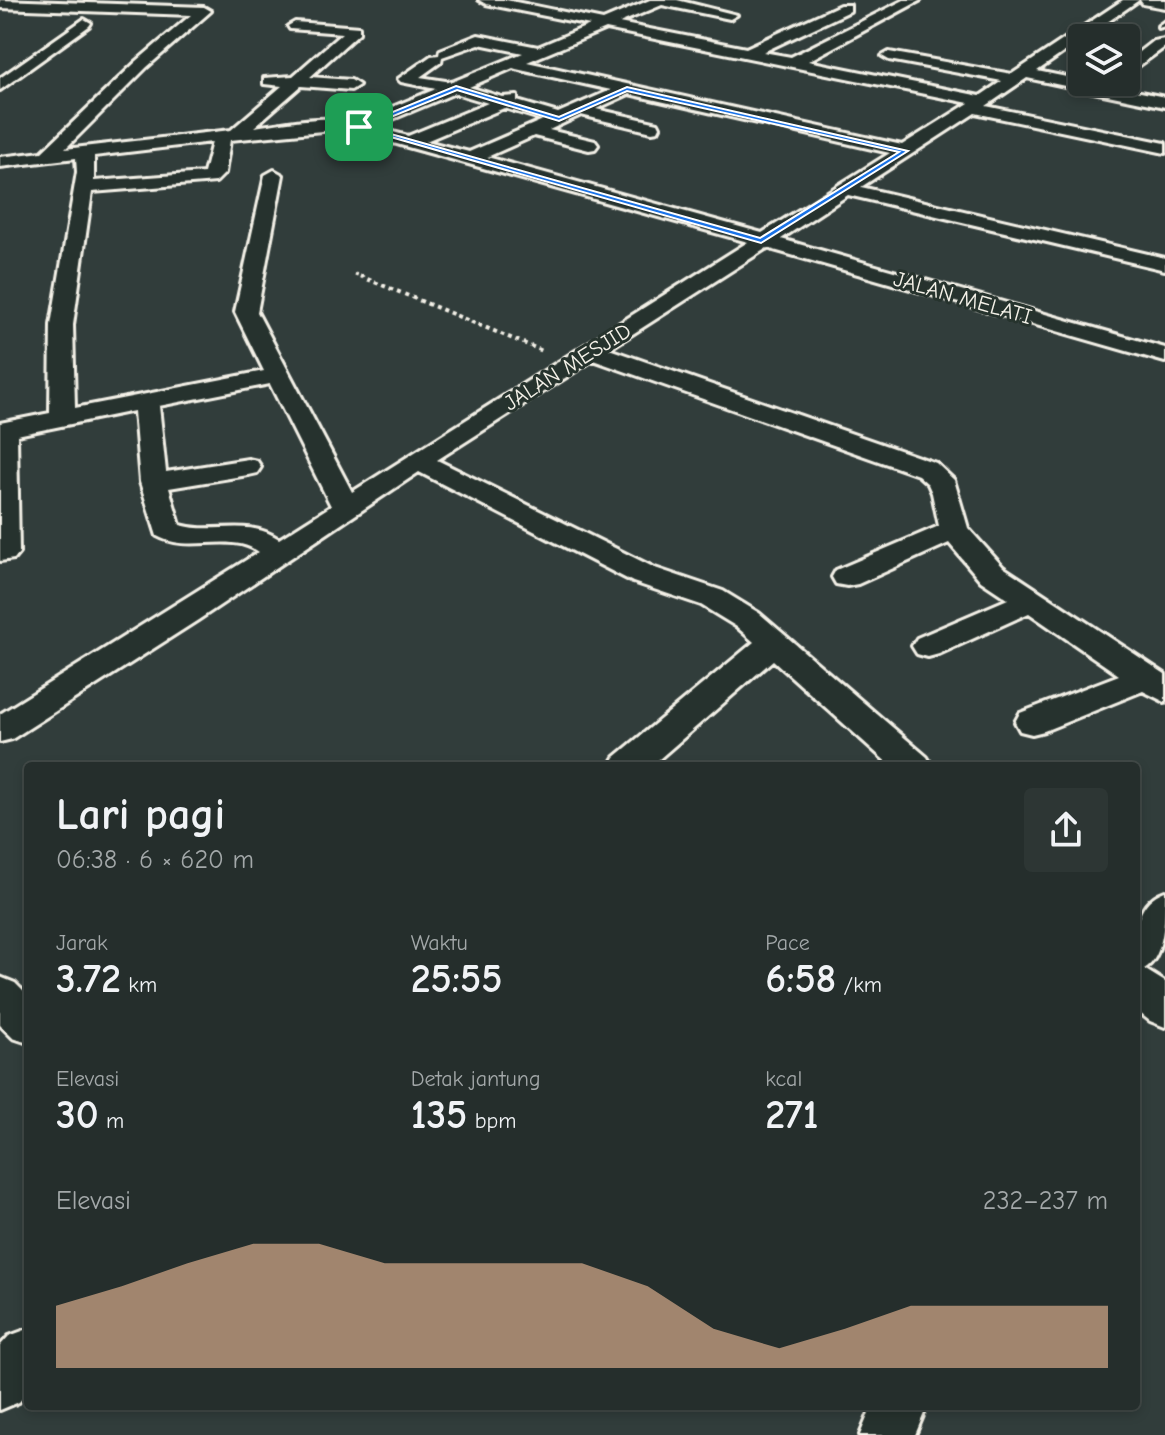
<!DOCTYPE html>
<html lang="id">
<meta charset="utf-8">
<style>
:root{--surface:#252e2c;--page:#2d3634;--text:#f1f3f6;--muted:#a3a8a9;--line:#424a48;--accent:#d6ab8b}
body{margin:0;font-family:"Comic Neue",sans-serif;background:var(--page);color:var(--text);height:100vh;display:flex;flex-direction:column;font-size:30px;white-space:nowrap}
*{box-sizing:border-box;margin:0}
p{font-size:26px;color:var(--muted)}
.icon{flex:none;width:44px;height:44px;fill:none;stroke:currentColor;stroke-width:2;stroke-linecap:round;stroke-linejoin:round}
.map{position:relative;flex:1;overflow:hidden}
.drawer{position:absolute;left:24px;top:762px;width:1116px;height:648px;display:flex;flex-direction:column;background:var(--surface);border-radius:8px;box-shadow:0 4px 12px #0003,0 0 0 2px var(--line)}
.drawer>*{flex:none}
.buttons{position:absolute;left:1068px;top:24px;display:grid;gap:16px}
.buttons a{display:grid;place-items:center;width:72px;height:72px;border-radius:8px;background:var(--surface);box-shadow:0 4px 12px #0003,0 0 0 2px var(--line);font-size:40px}
.pin{position:absolute;display:grid;place-items:center;width:68px;height:68px;color:#fff;margin:-34px;border-radius:16px;box-shadow:0 4px 12px #0006}
.round{display:grid;place-items:center;flex:none;width:84px;height:84px;border-radius:8px;background:var(--page)}
.overview{display:flex;align-items:center;justify-content:space-between;height:136px;padding:0 32px}
h1{font-size:44px;font-weight:800;line-height:60px}
.stats{display:grid;grid-template-columns:repeat(3,1fr);gap:12px;height:136px;padding:8px 32px}
.stats div{display:grid;align-content:center}
.stats b{font-size:40px;font-weight:800}
.stats small{font-size:22px;font-weight:400}
.stats p{font-size:22px}
.chart{height:224px;padding:16px 32px}
.chart p{display:flex;justify-content:space-between}
.chart svg{width:100%;height:144px;margin-top:8px;fill:var(--accent);opacity:.7}
.map>svg:first-child{display:block}
.lines{fill:none;stroke-linecap:round;stroke-linejoin:round}
.lane-casing{stroke:#f4f1e8;stroke-width:6}
.street-casing{stroke:#f4f1e8;stroke-width:6}
.secondary-casing{stroke:#f4f1e8;stroke-width:6}
.path-far1{stroke:#f4f1e8;stroke-width:3;stroke-dasharray:3 3;stroke-linecap:butt}
.path{stroke:#f4f1e8;stroke-width:4;stroke-dasharray:4 4;stroke-linecap:butt}
.lane{fill:#26332d;fill-rule:evenodd}
.street{fill:#26332d;fill-rule:evenodd}
.secondary{fill:#26332d;fill-rule:evenodd}
.route{fill:#1a73e8;stroke:#fff;stroke-width:2;fill-rule:evenodd}
.labels{text-anchor:middle;stroke-width:6;stroke-linejoin:round;paint-order:stroke}
.far-street-label{font-size:22px;fill:#f4f1e8;stroke:#26332d}
</style>
<div class="map">
<svg width="1165" height="1435" viewBox="0 0 1165 1435">
<rect width="100%" height="100%" fill="#313d3b"/>
<filter id="ink" filterUnits="userSpaceOnUse"><feTurbulence type="fractalNoise" baseFrequency=".0125" numOctaves="2"/><feDisplacementMap in="SourceGraphic" scale="16" xChannelSelector="R" yChannelSelector="G"/><feConvolveMatrix kernelMatrix="1 2 1 2 8 2 1 2 1" color-interpolation-filters="sRGB"/></filter>
<g filter="url(#ink)">
<g class="lines">
<defs>
<path id="lane" d="M1165 21V26L1158 28V26Z"/>
<path id="street" d="M0 0 204 7 211 11 147 67 65 149 231 130 282 86 264 84V78L293 76 342 33 290 29 288 26 295 22 359 27V33L310 77 351 80 359 85 351 90 301 86 254 127C287 123 324 114 356 122L436 89 401 82 398 79 431 56 439 55 440 50 478 35 538 47 590 25 486 4 479 0H506L603 20 650 0H677L737 15 730 19 662 5 619 23 746 48 840 5H850V11L763 52 791 57 904 0H921L808 61 980 96 1002 81 889 60 882 56 889 52 1012 74 1123 0H1139L1037 71 1165 97V107L1027 78 986 106 1165 143V153L975 113 861 187 1165 258V270L848 195 781 239 1165 348V362L767 248 609 349 936 463 954 480 968 528 1003 567 1165 674V702L1143 691 1044 731 1032 734 1020 731 1015 722 1020 713 1119 675 1029 613 939 654 928 657 917 654 912 646 917 638 1008 599 981 581 949 543 858 584 847 586 836 584 832 577 836 570 939 526 932 493 928 484 918 475 593 360 437 460 655 568 723 591 759 613 927 757 932 766H891L773 660 651 766H610L615 757 754 642 737 627 701 605 633 582 419 472 198 620 12 739 0 742V714L259 552C230 531 189 554 157 536L140 482 134 411 17 435 19 553 14 559 0 561V423L50 413 51 325 77 172 76 158 0 167V157L42 152 137 61 191 15 0 8ZM606 29 969 103 902 145 527 62ZM479 44 523 53 452 82 420 77 441 62 442 57ZM513 68 516 69 611 90 558 113 517 101V96L502 97 469 87ZM455 93 488 103 408 136 374 127ZM629 94 890 153 762 233 487 157 534 136 589 150 595 149 598 145 595 141 549 130 581 115 652 132 658 131 660 127 658 123 596 109ZM504 108 543 120 469 152 426 141ZM343 129 748 242 352 492 257 312 283 175 274 170 265 175 235 312 264 371 75 408 73 325 92 192 216 182 225 173 230 140ZM212 142 204 173 94 181V156ZM270 384 331 506 279 539C247 517 214 535 180 525L169 488 248 475 257 473 261 467 257 461 248 459 166 472 159 406Z
M84 19 91 23 89 26 0 90V78Z
M1165 39V47L1126 75V62L1153 41Z
M1165 891C1165 914 1165 958 1144 969L1165 982V1027L1150 1021 1136 1010C1136 972 1122 906 1165 891Z
M0 977 15 983 28 996V1043L13 1038 0 1025Z
M28 1329V1392L19 1402 0 1410V1346L9 1336Z
M872 1406H927L915 1435H860Z"/>
<path id="secondary" d="M1140 0H1165V8L1143 4Z"/>
</defs>
<use href="#lane" class="lane-casing"/>
<use href="#street" class="street-casing"/>
<use href="#secondary" class="secondary-casing"/>
<path class="path-far1" d="M355 274 365 278"/>
<path class="path" d="M360 276 545 352"/>
<use href="#lane" class="lane"/>
<use href="#street" class="street"/>
<use href="#secondary" class="secondary"/>
</g>
</g>
<path class="route" d="M456 86 559 117 627 87 908 151 761 243 356 127ZM457 90 559 121 627 91 899 152 760 238 366 127Z"/>
<g class="labels">
<g class="far-street-label">
<text transform="translate(963 297) rotate(16)" y="8">JALAN MELATI</text>
<text transform="translate(567 366) rotate(-32)" y="8">JALAN MESJID</text>
</g>
</g>
</svg>
<div class="buttons">
<a><svg class="icon" aria-label="layers" viewBox="0 0 24 24"><path d="M12 4l9 5-9 5-9-5zM3 14l9 5 9-5"/></svg></a>
</div>
<div class="pin" style="left:359px;top:127px;background:#1e9e55"><svg class="icon" aria-label="arrive" viewBox="0 0 24 24"><path d="M6 21V4h12l-3 4 3 4H6"/></svg></div>
<section class="drawer">
<div class="overview"><div><h1>Lari pagi</h1><p>06:38 · 6 × 620 m</p></div><a class="round"><svg class="icon" aria-label="share" viewBox="0 0 24 24"><path d="M12 15V3M7 8l5-5 5 5M5 13v7h14v-7"/></svg></a></div>
<div class="stats">
<div><p>Jarak</p><b>3.72<small> km</small></b></div>
<div><p>Waktu</p><b>25:55</b></div>
<div><p>Pace</p><b>6:58<small> /km</small></b></div>
</div>
<div class="stats">
<div><p>Elevasi</p><b>30<small> m</small></b></div>
<div><p>Detak jantung</p><b>135<small> bpm</small></b></div>
<div><p>kcal</p><b>271</b></div>
</div>
<div class="chart"><p><span>Elevasi</span>232–237 m</p>
<svg viewBox="0 0 160 44" preserveAspectRatio="none"><path d="M0 44V25L10 19L20 12L30 6L40 6L50 12L60 12L70 12L80 12L90 19L100 32L110 38L120 32L130 25L140 25L150 25L160 25V44z"/></svg>
</div>
</section>
</div>
